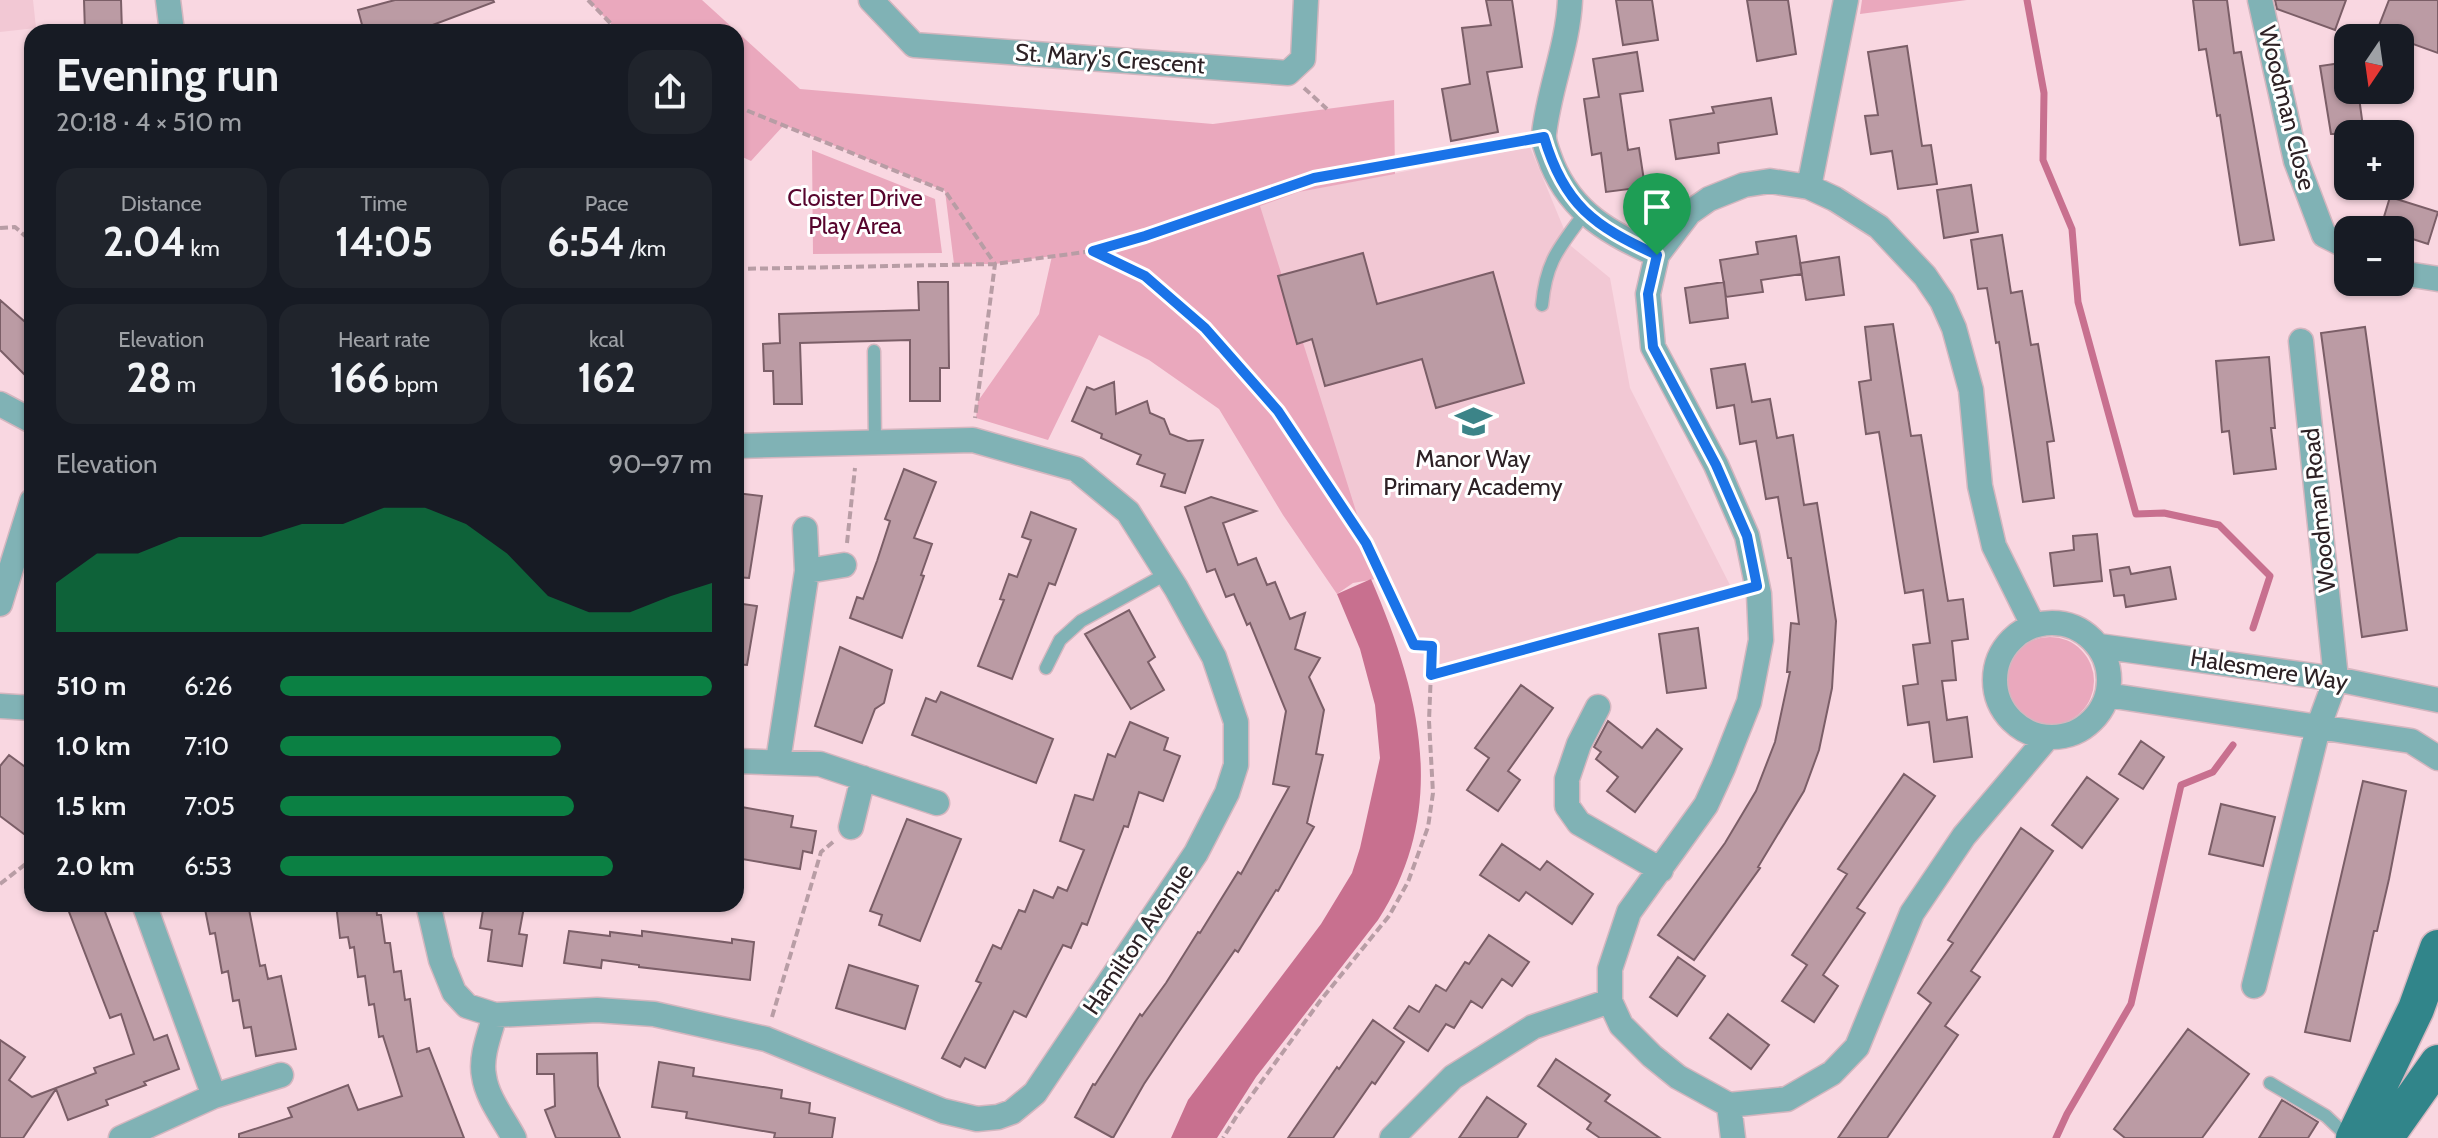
<!DOCTYPE html>
<meta charset="utf-8">
<style>
:root{--surface:#171b24;--page:#20242c;--text:#f1f3f6;--muted:#9ea1a6;--accent:#0b8043}
body{margin:0;font-family:Cabin,sans-serif;background:var(--page);color:var(--text);height:100vh;display:flex;flex-direction:column;font-size:30px;white-space:nowrap}
*{box-sizing:border-box;margin:0}
p{font-size:26px;color:var(--muted)}
.icon{flex:none;width:44px;height:44px;fill:none;stroke:currentColor;stroke-width:2;stroke-linecap:round;stroke-linejoin:round}
.map{position:relative;flex:1;overflow:hidden}
.drawer{position:absolute;left:24px;top:24px;width:720px;height:888px;display:flex;flex-direction:column;background:var(--surface);border-radius:24px;box-shadow:0 2px 6px #0004}
.drawer>*{flex:none}
.needle{width:52px;rotate:193deg}
.fabs{position:absolute;left:2334px;top:24px;display:grid;gap:16px}
.fabs a{display:grid;place-items:center;width:80px;height:80px;border-radius:16px;background:var(--surface);box-shadow:0 2px 6px #0004;font-size:40px}
.pin{position:absolute;display:grid;place-items:center;width:68px;height:68px;color:#fff;margin:-82px -34px;border-radius:50% 50% 50% 0;rotate:-45deg;box-shadow:0 0 8px #0007}
.pin .icon{rotate:45deg}
.round{display:grid;place-items:center;flex:none;width:84px;height:84px;border-radius:24px;background:var(--page)}
.overview{display:flex;align-items:center;justify-content:space-between;height:136px;padding:0 32px}
h1{font-size:44px;font-weight:800;line-height:60px}
.stats{display:grid;grid-template-columns:repeat(3,1fr);gap:12px;height:136px;padding:8px 32px}
.stats div{display:grid;align-content:center;border-radius:20px;background:var(--page);text-align:center}
.stats b{font-size:40px;font-weight:800}
.stats small{font-size:22px;font-weight:400}
.stats p{font-size:22px}
.chart{height:224px;padding:16px 32px}
.chart p{display:flex;justify-content:space-between}
.chart svg{width:100%;height:144px;margin-top:8px;fill:var(--accent);opacity:.7}
ul{padding:0 32px;list-style:none;font-size:26px}
li{display:grid;grid-template-columns:128px 96px 1fr;align-items:center;height:60px}
li i{height:20px;border-radius:10px;background:var(--accent)}
.map>svg:first-child{display:block}
.built{fill:#f2c8d4}
.green{fill:#eaa8bd}
.water{fill:#c8708f}
.lines{fill:none;stroke-linecap:round;stroke-linejoin:round}
.stream{stroke:#c8708f;stroke-width:7}
.building{fill:#bb9ba4;stroke:#7b5e67;stroke-width:2}
.service-casing{stroke:#d4b6bf;stroke-width:15}
.minor-casing{stroke:#d4b6bf;stroke-width:27}
.primary-casing{stroke:#d4b6bf;stroke-width:39}
.path{stroke:#b89da5;stroke-width:4;stroke-dasharray:8 4;stroke-linecap:butt}
.service{stroke:#80b2b5;stroke-width:12}
.minor{stroke:#80b2b5;stroke-width:24}
.primary{stroke:#31858a;stroke-width:36}
.route-casing{stroke:#fff;stroke-width:16}
.route{stroke:#1a73e8;stroke-width:10}
.labels{text-anchor:middle;stroke-width:6;stroke-linejoin:round;paint-order:stroke}
.street-label{font-size:24px;fill:#2d2125;stroke:#fff}
.park-label{font-size:24px;fill:#57042d;stroke:#fff}
.poi-label{font-size:24px;fill:#2d2125;stroke:#fff}
</style>
<div class="map">
<svg width="2438" height="1138" viewBox="0 0 2438 1138">
<rect width="100%" height="100%" fill="#f9d7e1"/>
<path class="built" d="M0 0H33L36 28 0 32Z
M1530 147 1571 246 1610 278 1630 388 1734 593 1431 675 1432 646 1414 645 1366 543 1122 252 1299 192Z"/>
<path class="green" d="M588 0H702L800 89 1213 124 1394 100 1395 174 1299 192 1260 206 1366 543 1382 578 1353 583 1337 594 1283 515 1219 409 1149 360 1099 335 1048 440 976 418 978 401 1039 314 1052 256 995 264H954L945 191 784 125 751 161 736 154V32H619Z
M1862 0H1967L1860 14Z
M812 150 935 199 942 253 813 254Z
M2006 681a44 44 0 1 1 88 0a44 44 0 1 1-88 0Z"/>
<path class="water" d="M1371 579C1420 693 1450 808 1378 920L1256 1077 1217 1138H1171L1188 1100 1321 924 1352 873 1360 848 1380 758 1375 705 1360 649 1337 594Z"/>
<g class="lines">
<path class="stream" d="M2027 0 2044 93 2043 160 2072 229 2078 302 2136 514 2164 513 2219 525 2270 576 2253 628
M2056 1138 2067 1114 2131 1004 2181 785 2213 772 2233 745"/>
</g>
<path class="building" d="M84 0H121L122 32H85Z
M395 0H493L494 2 414 32H364L358 10Z
M1486 0H1512L1522 67 1487 72 1498 132 1451 141 1442 89 1470 84 1462 28 1491 25Z
M1616 0H1652L1658 40 1623 45Z
M1747 0H1788L1796 54 1757 61Z
M2193 0H2227L2234 53 2241 52 2274 240 2240 245 2220 115 2217 116 2206 49 2199 50Z
M2275 0H2346L2335 30 2277 9Z
M2389 0H2438V53L2377 31Z
M1907 46 1922 146 1931 145 1937 184 1898 189 1892 151 1871 154 1865 116 1878 115 1868 52Z
M1637 52 1643 91 1620 94 1628 150 1639 148 1645 187 1606 192 1601 153 1592 155 1584 99 1599 97 1593 59Z
M2348 62V90H2358L2364 134H2331L2320 66Z
M1771 98 1777 134 1718 143 1719 153 1676 159 1670 120 1714 113 1712 107Z
M1971 185 1978 232 1944 238 1937 190Z
M2390 197 2438 212 2428 244 2400 235V230H2380Z
M2002 235 2011 293 2022 291 2031 345 2038 344 2054 441 2047 442 2054 498 2023 502 1999 342 1996 343 1987 288 1978 289 1971 240Z
M1796 236 1802 274 1761 280 1763 292 1726 297 1720 260 1758 254 1756 242Z
M1363 253 1377 304 1493 272 1524 383 1436 408 1422 359 1325 386 1312 339 1297 344 1278 276Z
M1839 257 1844 295 1806 300 1800 263Z
M918 282H948L949 368H940V401H910V340L800 343 802 404H774L773 371H764L763 344 780 343 779 314 919 310Z
M1724 282 1728 318 1690 323 1685 288Z
M0 300 32 328V382L0 350Z
M1893 324 1911 436 1921 435 1948 601 1963 599 1968 639 1952 641 1956 680 1942 681 1947 720 1967 717 1972 757 1934 762 1929 722 1908 725 1903 686 1918 684 1913 645 1930 643 1923 590 1905 593 1879 432 1866 434 1859 382 1871 380 1865 327Z
M2365 327 2407 630 2362 637 2321 333Z
M2269 357 2275 428H2271L2276 469 2234 474 2229 431 2222 432 2216 361Z
M1745 364 1752 402 1770 399 1777 438 1793 435 1804 505 1817 503 1836 621 1832 688 1819 750 1804 791 1758 867 1760 868 1694 960 1658 935 1725 843 1756 791 1775 742 1790 672H1787L1791 623 1799 624 1791 558H1788L1778 497 1766 499 1756 441 1740 444 1734 405 1717 408 1711 369Z
M1114 382 1116 414 1147 401 1150 413 1164 419 1170 434 1188 441 1203 440 1185 493 1161 486 1165 474 1137 464 1141 455 1101 438 1102 434 1072 421 1087 387 1094 390Z
M904 469 936 482 914 538 932 544 921 575 924 576 902 638 850 618 857 597 863 599 877 561 890 521 885 519Z
M736 493 762 496 749 578 736 577Z
M1211 497 1256 511 1223 523 1238 565 1256 558 1267 585 1275 582 1290 619 1305 613 1295 649 1320 658 1309 677 1324 710 1316 754 1323 755 1307 823 1314 827 1278 891 1276 890 1238 952 1235 950 1178 1033 1144 1084 1113 1138 1075 1117 1093 1084 1095 1085 1140 1014 1142 1016 1166 983 1198 932 1200 933 1238 872 1241 874 1289 787 1273 784 1286 711 1250 623 1247 625 1234 594 1226 597 1215 569 1207 572 1185 507Z
M1031 512 1076 529 1055 585 1049 583 1012 679 978 666 1004 600 1000 599 1009 574 1017 577 1031 540 1022 537Z
M2097 534 2102 581 2054 586 2050 553 2074 550 2073 536Z
M2129 567 2131 574 2170 567 2176 599 2126 607 2124 595 2114 596 2110 570Z
M736 603 757 606 747 665 736 664Z
M1129 610 1155 657 1148 662 1164 690 1131 709 1085 634Z
M1698 628 1706 688 1667 693 1659 634Z
M840 647 892 670 884 703 875 709 862 743 815 726Z
M1521 685 1553 708 1508 771 1520 780 1498 811 1467 790 1489 758 1475 748Z
M941 692 1053 739 1036 783 912 735 926 698 936 702Z
M1608 721 1642 748 1657 729 1682 749 1635 812 1607 791 1618 777 1596 759 1601 752 1594 747Z
M1130 722 1168 738 1164 750 1180 756 1163 801 1139 792 1128 827 1124 826 1087 925 1082 923 1071 948 1063 945 1026 1017 1014 1011 985 1068 965 1058 960 1067 942 1058 981 983 976 981 993 945 1001 949 1019 910 1025 912 1034 890 1053 898 1058 887 1067 891 1084 850 1060 841 1075 795 1093 800 1108 754 1115 757Z
M2141 741 2164 757 2143 789 2119 774Z
M9 755 32 772V840L0 816V766Z
M1904 774 1935 796 1857 908 1865 913 1823 975 1838 986 1814 1022 1782 1001 1807 965 1792 955 1847 874 1838 869Z
M2087 777 2118 799 2082 848 2052 825Z
M2363 781 2406 791 2389 879 2377 931H2374L2350 1041 2305 1032Z
M2221 804 2275 817 2263 866 2209 854Z
M736 806 793 816 791 827 816 831 812 853 803 851 800 869 736 858Z
M907 819 961 839 920 941 879 925 882 915 870 911Z
M2021 828 2053 851 1971 971 1980 977 1945 1026 1958 1035 1887 1138H1838L1931 1003 1918 993 1953 943 1948 940Z
M1502 844 1540 870 1547 861 1593 894 1572 924 1526 892 1519 901 1480 875Z
M66 904H102L154 1040 167 1035 179 1069 144 1082 146 1085 106 1100 108 1105 68 1120 56 1089 23 1138H0V1040L25 1057 9 1080 32 1097 96 1073 94 1068 134 1054 121 1014 110 1018Z
M204 904H248L260 966 265 965 268 979 281 976 296 1049 256 1056 251 1027 244 1028 239 1000 233 1001 228 971 222 973 215 933 210 934Z
M336 904H376L377 915H381L385 943H390L394 972 401 971 405 1000 410 999 417 1052 429 1048 464 1138H239V1134L292 1117 288 1108 348 1085 358 1110 402 1096 383 1036 379 1037 374 1004 369 1005 365 976 358 977 354 947 350 948 348 937 340 938Z
M484 904 524 907 519 934 527 935 522 966 488 961 492 930 480 928Z
M569 931 610 936V932L642 936V931L732 943V939L754 942 750 980 639 967V965L602 960 601 968 564 963Z
M1489 935 1529 962 1512 986 1502 979 1482 1008 1471 1001 1454 1028 1446 1024 1428 1051 1394 1028 1409 1006 1419 1012 1436 985 1446 991 1465 962 1469 964Z
M1678 957 1705 976 1677 1016 1650 997Z
M849 965 918 986 905 1029 836 1008Z
M1728 1014 1769 1045 1751 1069 1710 1038Z
M1373 1020 1404 1042 1375 1084 1372 1082 1333 1138H1288L1337 1067 1339 1069Z
M2188 1029 2249 1074 2202 1138H2125L2114 1129Z
M597 1053 598 1086 620 1138H556L545 1110 555 1106 554 1074H537V1054Z
M1556 1059 1610 1095 1605 1101 1660 1138H1600L1587 1129 1591 1123 1538 1086Z
M659 1062 694 1068 693 1076 782 1090 781 1098 810 1103 809 1113 835 1118 832 1138H774L775 1133 686 1118 687 1112 652 1107Z
M1487 1097 1526 1124 1517 1138H1459Z
M2282 1100 2318 1122 2308 1138H2259Z"/>
<g class="lines">
<defs>
<path id="service" d="M1542 305C1546 261 1559 248 1584 214
M874 351 875 443
M1046 668 1060 640 1081 621 1166 574
M2270 1083 2326 1116 2349 1138"/>
<path id="minor" d="M168 0 172 32
M871 0 914 45 1288 73 1303 59 1306 0
M1570 0C1568 46 1549 88 1544 134 1543 143 1549 155 1552 164 1573 214 1610 233 1657 255
M2260 0 2296 161 2324 235 2348 247
M1809 187 1846 0
M2400 273 2438 279
M0 404 32 421
M807 571 844 565
M0 604 32 501
M1995 680a57 57 0 1 1 114 0a57 57 0 1 1-114 0Z
M2033 625 1994 546 1980 486 1971 390 1954 328 1942 301 1925 276 1879 227 1835 199 1809 187 1770 181 1744 185 1709 199 1689 213 1657 255 1648 294 1653 347 1716 465 1747 536 1759 594 1761 640 1749 702 1723 768 1706 805 1629 912 1610 969V1001L1621 1025 1652 1056 1678 1077 1729 1105 1787 1099 1832 1073 1857 1047 1912 913 1964 836 2047 738
M2099 646 2336 679 2438 700
M2107 695 2411 741 2438 758
M0 706 32 708
M1598 707 1579 744 1567 779V806L1579 823 1661 870
M736 761 820 764 937 803
M778 761 807 571 805 529
M851 827 863 778
M144 904 214 1096
M428 904 441 960 454 992 467 1006 495 1015 597 1010 654 1014 766 1039 943 1111 977 1119 998 1117 1012 1112 1035 1093 1196 853 1227 793 1236 765V722L1214 657 1176 588 1128 512 1076 469 973 440 736 446
M2254 986 2318 728 2336 679 2301 341
M495 1015C490 1033 480 1057 484 1076 487 1098 504 1119 514 1138
M1729 1105 1733 1138
M121 1138 214 1096 281 1075
M1392 1138 1453 1077 1533 1027 1610 1001"/>
<path id="primary" d="M2354 1138 2416 1009 2438 948
M2385 1138 2438 1063"/>
</defs>
<use href="#service" class="service-casing"/>
<use href="#minor" class="minor-casing"/>
<use href="#primary" class="primary-casing"/>
<path class="path" d="M588 0 619 32
M1304 88 1327 109
M736 106 945 191 995 264 975 418
M0 228 15 227 32 242
M1093 251 1145 276 1205 328 1278 411 1366 543 1414 645 1432 646 1429 721 1433 793 1428 827 1408 882 1389 916 1320 1001 1238 1114 1223 1138
M736 269 995 264 1093 251 1145 236 1314 178 1522 141
M847 543 855 468
M1431 675 1733 593
M0 884 32 859
M772 1017 821 852 833 842"/>
<use href="#service" class="service"/>
<use href="#minor" class="minor"/>
<use href="#primary" class="primary"/>
</g>
<g class="lines">
<defs>
<path id="route" d="M1544 137C1564 205 1594 226 1657 255L1648 294 1653 347 1716 465 1747 536 1757 586 1431 675 1432 646 1414 645 1366 543 1278 411 1205 328 1145 276 1093 251 1145 236 1314 178Z"/>
</defs>
<use href="#route" class="route-casing"/>
<use href="#route" class="route"/>
</g>
<defs>
<symbol id="school-bare" viewBox="-9 -9 18 18"><path d="M0-5L7-2L0 1L-7-2ZM-4 1L0 2.5L4 1V4Q0 6-4 4Z" fill="#3c8488" stroke="#fff" stroke-width="2.5" paint-order="stroke"/></symbol>
</defs>
<g fill-rule="evenodd">
<use href="#school-bare" x="1448" y="396" width="51" height="51"/>
</g>
<g class="labels">
<g class="street-label">
<text transform="translate(1110 59) rotate(4)" y="8">St. Mary's Crescent</text>
<text transform="translate(2287 108) rotate(76)" y="8">Woodman Close</text>
<text transform="translate(2319 510) rotate(-96)" y="8">Woodman Road</text>
<text transform="translate(2269 670) rotate(9)" y="8">Halesmere Way</text>
<text transform="translate(1138 939) rotate(-56)" y="8">Hamilton Avenue</text>
</g>
<g class="park-label">
<text x="855" y="206">Cloister Drive<tspan x="855" dy="28">Play Area</tspan></text>
</g>
<g class="poi-label">
<text x="1473" y="467">Manor Way<tspan x="1473" dy="28">Primary Academy</tspan></text>
</g>
</g>
</svg>
<div class="fabs">
<a><svg class="needle" viewBox="-14 -14 28 28"><path d="M0-13l5 13h-10z" fill="#e53935"/><path d="M0 13l5-13h-10z" fill="#9ea1a6"/></svg></a>
<a>+</a>
<a>−</a>
</div>
<div class="pin" style="left:1657px;top:255px;background:#1e9e55"><svg class="icon" aria-label="arrive" viewBox="0 0 24 24"><path d="M6 21V4h12l-3 4 3 4H6"/></svg></div>
<section class="drawer">
<div class="overview"><div><h1>Evening run</h1><p>20:18 · 4 × 510 m</p></div><a class="round"><svg class="icon" aria-label="share" viewBox="0 0 24 24"><path d="M12 15V3M7 8l5-5 5 5M5 13v7h14v-7"/></svg></a></div>
<div class="stats">
<div><p>Distance</p><b>2.04<small> km</small></b></div>
<div><p>Time</p><b>14:05</b></div>
<div><p>Pace</p><b>6:54<small> /km</small></b></div>
</div>
<div class="stats">
<div><p>Elevation</p><b>28<small> m</small></b></div>
<div><p>Heart rate</p><b>166<small> bpm</small></b></div>
<div><p>kcal</p><b>162</b></div>
</div>
<div class="chart"><p><span>Elevation</span>90–97 m</p>
<svg viewBox="0 0 160 44" preserveAspectRatio="none"><path d="M0 44V29L10 20L20 20L30 15L40 15L50 15L60 11L70 11L80 6L90 6L100 11L110 20L120 33L130 38L140 38L150 33L160 29V44z"/></svg>
</div>
<ul>
<li><b>510 m</b>6:26<i style="width:100%"></i></li>
<li><b>1.0 km</b>7:10<i style="width:65%"></i></li>
<li><b>1.5 km</b>7:05<i style="width:68%"></i></li>
<li><b>2.0 km</b>6:53<i style="width:77%"></i></li>
</ul>
</section>
</div>
